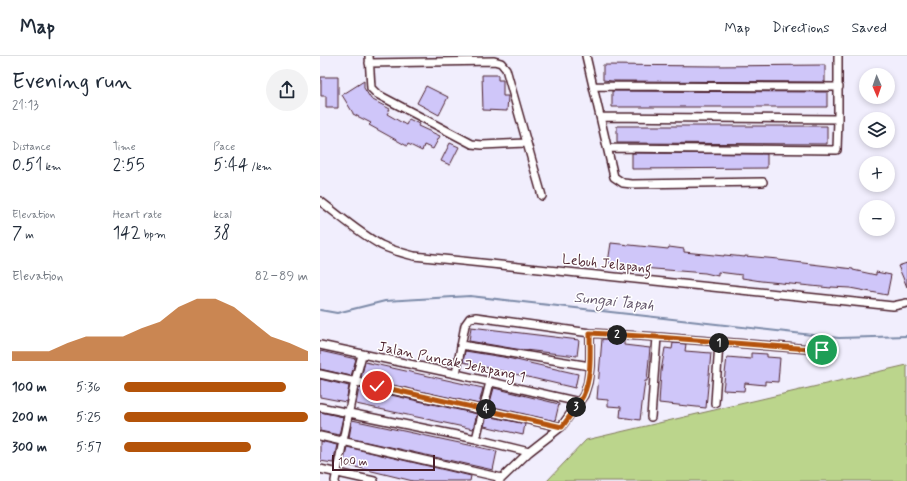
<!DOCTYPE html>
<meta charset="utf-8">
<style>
:root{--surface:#fff;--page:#f2f2f3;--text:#1f2937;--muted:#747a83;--line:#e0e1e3;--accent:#b45309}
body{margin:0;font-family:Mynerve,sans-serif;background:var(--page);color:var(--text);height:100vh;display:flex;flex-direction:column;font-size:15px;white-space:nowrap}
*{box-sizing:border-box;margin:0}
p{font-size:13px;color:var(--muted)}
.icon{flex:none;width:22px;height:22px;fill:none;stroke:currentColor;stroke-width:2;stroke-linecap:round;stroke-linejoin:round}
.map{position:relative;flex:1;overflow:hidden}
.details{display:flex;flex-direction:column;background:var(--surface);width:320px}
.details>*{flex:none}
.needle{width:26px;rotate:178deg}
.tools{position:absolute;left:539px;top:12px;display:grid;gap:8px}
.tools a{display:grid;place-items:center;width:36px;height:36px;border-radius:50%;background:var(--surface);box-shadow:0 2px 6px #0003;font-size:20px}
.scale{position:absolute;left:12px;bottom:10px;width:103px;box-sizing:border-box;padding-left:4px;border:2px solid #4a1f2b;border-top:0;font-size:11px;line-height:14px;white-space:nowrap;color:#4a1f2b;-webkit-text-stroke:3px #fff;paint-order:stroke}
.pin{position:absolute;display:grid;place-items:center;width:34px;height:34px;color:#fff;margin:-17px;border:2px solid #fff;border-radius:50%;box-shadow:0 1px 4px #0007}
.km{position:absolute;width:20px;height:20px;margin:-10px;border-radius:50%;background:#222;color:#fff;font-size:11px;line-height:20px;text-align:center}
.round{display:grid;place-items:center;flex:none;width:42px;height:42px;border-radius:21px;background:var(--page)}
.headline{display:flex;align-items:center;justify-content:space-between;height:68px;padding:0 12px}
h1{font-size:22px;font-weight:600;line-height:30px}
.stats{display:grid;grid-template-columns:repeat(3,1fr);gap:6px;height:68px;padding:4px 12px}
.stats div{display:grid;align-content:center}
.stats b{font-size:17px;font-weight:600}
.stats small{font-size:11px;font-weight:400}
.stats p{font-size:11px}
.chart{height:112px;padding:8px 12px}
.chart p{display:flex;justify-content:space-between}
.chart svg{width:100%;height:72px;margin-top:4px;fill:var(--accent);opacity:.7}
ul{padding:0 12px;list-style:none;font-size:13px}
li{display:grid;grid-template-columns:64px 48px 1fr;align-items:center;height:30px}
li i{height:10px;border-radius:5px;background:var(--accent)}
header{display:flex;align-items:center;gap:24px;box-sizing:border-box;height:56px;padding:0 20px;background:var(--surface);border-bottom:1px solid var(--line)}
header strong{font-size:19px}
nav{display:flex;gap:22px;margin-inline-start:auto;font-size:14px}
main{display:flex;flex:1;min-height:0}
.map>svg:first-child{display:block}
.green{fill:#bbd58c;stroke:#827a5c}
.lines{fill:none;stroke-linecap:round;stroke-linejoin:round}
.stream{stroke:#7c8aa8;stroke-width:2}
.building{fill:#cfc6f9;stroke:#4a1f2b}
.minor-casing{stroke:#4a1f2b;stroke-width:10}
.minor{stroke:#fff;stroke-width:7}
.route-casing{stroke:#fff;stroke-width:8}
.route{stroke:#b45309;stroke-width:5}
.labels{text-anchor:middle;stroke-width:3;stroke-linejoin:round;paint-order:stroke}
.street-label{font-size:14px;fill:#4a1f2b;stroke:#fff}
.water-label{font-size:15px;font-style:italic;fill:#63556a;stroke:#fff}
</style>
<header>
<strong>Map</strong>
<nav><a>Map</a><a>Directions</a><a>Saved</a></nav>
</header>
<main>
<section class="details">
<div class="headline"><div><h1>Evening run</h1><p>21:13</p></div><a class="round"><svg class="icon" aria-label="share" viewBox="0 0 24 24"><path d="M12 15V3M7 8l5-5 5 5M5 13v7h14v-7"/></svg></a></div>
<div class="stats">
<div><p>Distance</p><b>0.51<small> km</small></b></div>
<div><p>Time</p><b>2:55</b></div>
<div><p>Pace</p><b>5:44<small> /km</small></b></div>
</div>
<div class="stats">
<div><p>Elevation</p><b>7<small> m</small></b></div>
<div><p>Heart rate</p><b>142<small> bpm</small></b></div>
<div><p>kcal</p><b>38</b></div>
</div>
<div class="chart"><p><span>Elevation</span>82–89 m</p>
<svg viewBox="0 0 160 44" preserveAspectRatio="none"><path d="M0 44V38L10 38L20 38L30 33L40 29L50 29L60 29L70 24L80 20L90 11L100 6L110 6L120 11L130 20L140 29L150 33L160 38V44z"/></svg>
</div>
<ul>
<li><b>100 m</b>5:36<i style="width:88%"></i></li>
<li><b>200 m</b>5:25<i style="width:100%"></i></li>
<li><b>300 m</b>5:57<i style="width:69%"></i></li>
</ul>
</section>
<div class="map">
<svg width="587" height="425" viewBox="0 0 587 425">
<rect width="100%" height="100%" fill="#f1eefd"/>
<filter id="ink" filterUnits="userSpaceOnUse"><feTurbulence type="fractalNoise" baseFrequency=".025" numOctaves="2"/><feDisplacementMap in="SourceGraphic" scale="8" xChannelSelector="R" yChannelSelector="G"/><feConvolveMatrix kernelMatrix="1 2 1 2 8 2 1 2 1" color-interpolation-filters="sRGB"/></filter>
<g filter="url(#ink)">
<path class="green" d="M587 309V425H227L266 384Z"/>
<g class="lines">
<path class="stream" d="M0 254 17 257 65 245 150 240 519 282 587 280"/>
</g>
<path class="building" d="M283 9 394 10 505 9V26L292 25 283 24Z
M162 19H178V24H183V40H188L187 55 163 54Z
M1 21H18V52H6V40H1Z
M44 25V32L51 43 70 53 67 58 86 69 89 63 99 68 98 70 120 80 113 93 104 89 102 95 88 88 87 90 49 69 51 67 33 58V57L22 39Z
M106 30 128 41 119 59 97 47Z
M292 35 507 36V51H292Z
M297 70H507V88L297 87Z
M130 87 139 91 130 109 121 105Z
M312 97 447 98V112L312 113Z
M291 187 348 193 349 191 364 193V196L404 200V199L425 201V200L458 203V204L533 213V214L556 219V216L571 219 567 239 530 232 511 231V232L441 225 422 222V219L398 216V220L385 217 309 211 288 207Z
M587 207V231L578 210Z
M151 271 259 284 257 300 196 293 149 285Z
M282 283 304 284V289L330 292 327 325H325L320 364 300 361 301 351 288 350V344L277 343Z
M353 287 366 288 365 295 391 297 386 352 339 347 341 315 345 292 352 293Z
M0 295 36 303 31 320 0 313Z
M145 295 183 301 258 318 255 332 143 306Z
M431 297 447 298V301L460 302 458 326 445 325V329L425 327 424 335 403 334 407 301 431 303Z
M45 306 163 332 159 348 41 322Z
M0 323 29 330 26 346 0 341Z
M39 332 157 358 153 373 36 348Z
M174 332 239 348 235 365 169 350Z
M0 356 23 361 19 379 0 375Z
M167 360 205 368 203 379 164 370Z
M32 364 177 395 173 414 29 382Z
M0 385 17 389 13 407 0 405Z
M27 391 151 420 150 425H93L23 408Z"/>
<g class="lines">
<defs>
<path id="minor" d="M49 0 51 32 57 38 152 88 162 89 206 87
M266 0 294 121 303 127 312 128 443 126
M49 7 174 5 181 7 186 13 222 140
M273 30 519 31
M281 61 518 63
M288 92 517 94 518 63V0
M0 145C20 160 39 177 61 189 71 194 82 197 94 200L573 250 587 247
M0 289 136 318 259 346
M141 289 270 310
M0 318 241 371
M136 318 145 269 150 262 156 261 270 277 337 281 502 294
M395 347 399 287
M0 351 156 383 209 396
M331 361 337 281
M0 380 182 422
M156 383 170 326
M0 413 54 425
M15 425 35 325 42 299
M179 425 209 396 241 371 259 346 264 339 268 326 270 310V277"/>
</defs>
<use href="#minor" class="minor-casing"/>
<use href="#minor" class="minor"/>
</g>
</g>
<g class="lines" filter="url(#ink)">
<defs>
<path id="route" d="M57 330 242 371C249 361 257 351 263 340 272 321 270 297 270 277L337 281 502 294"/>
</defs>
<use href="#route" class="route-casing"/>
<use href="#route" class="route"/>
</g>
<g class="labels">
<g class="street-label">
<text transform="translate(287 207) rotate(6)" y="5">Lebuh Jelapang</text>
<text transform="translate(132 305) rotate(12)" y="5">Jalan Puncak Jelapang 1</text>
</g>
<g class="water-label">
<text transform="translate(294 245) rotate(6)" y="5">Sungai Tapah</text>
</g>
</g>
</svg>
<div class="tools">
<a><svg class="needle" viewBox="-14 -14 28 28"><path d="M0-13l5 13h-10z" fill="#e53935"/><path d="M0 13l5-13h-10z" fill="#747a83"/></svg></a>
<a><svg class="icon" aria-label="layers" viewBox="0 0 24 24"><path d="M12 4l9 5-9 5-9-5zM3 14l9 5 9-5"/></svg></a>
<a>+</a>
<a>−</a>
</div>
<div class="scale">100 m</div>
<div class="pin" style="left:502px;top:294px;background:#1e9e55"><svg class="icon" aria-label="arrive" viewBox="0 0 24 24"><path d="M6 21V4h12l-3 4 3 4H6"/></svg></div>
<div class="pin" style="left:57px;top:330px;background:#d93025"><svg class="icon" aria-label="check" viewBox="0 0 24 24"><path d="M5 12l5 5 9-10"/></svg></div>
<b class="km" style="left:399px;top:287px">1</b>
<b class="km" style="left:297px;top:279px">2</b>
<b class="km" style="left:256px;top:351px">3</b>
<b class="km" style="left:166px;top:353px">4</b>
</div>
</main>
